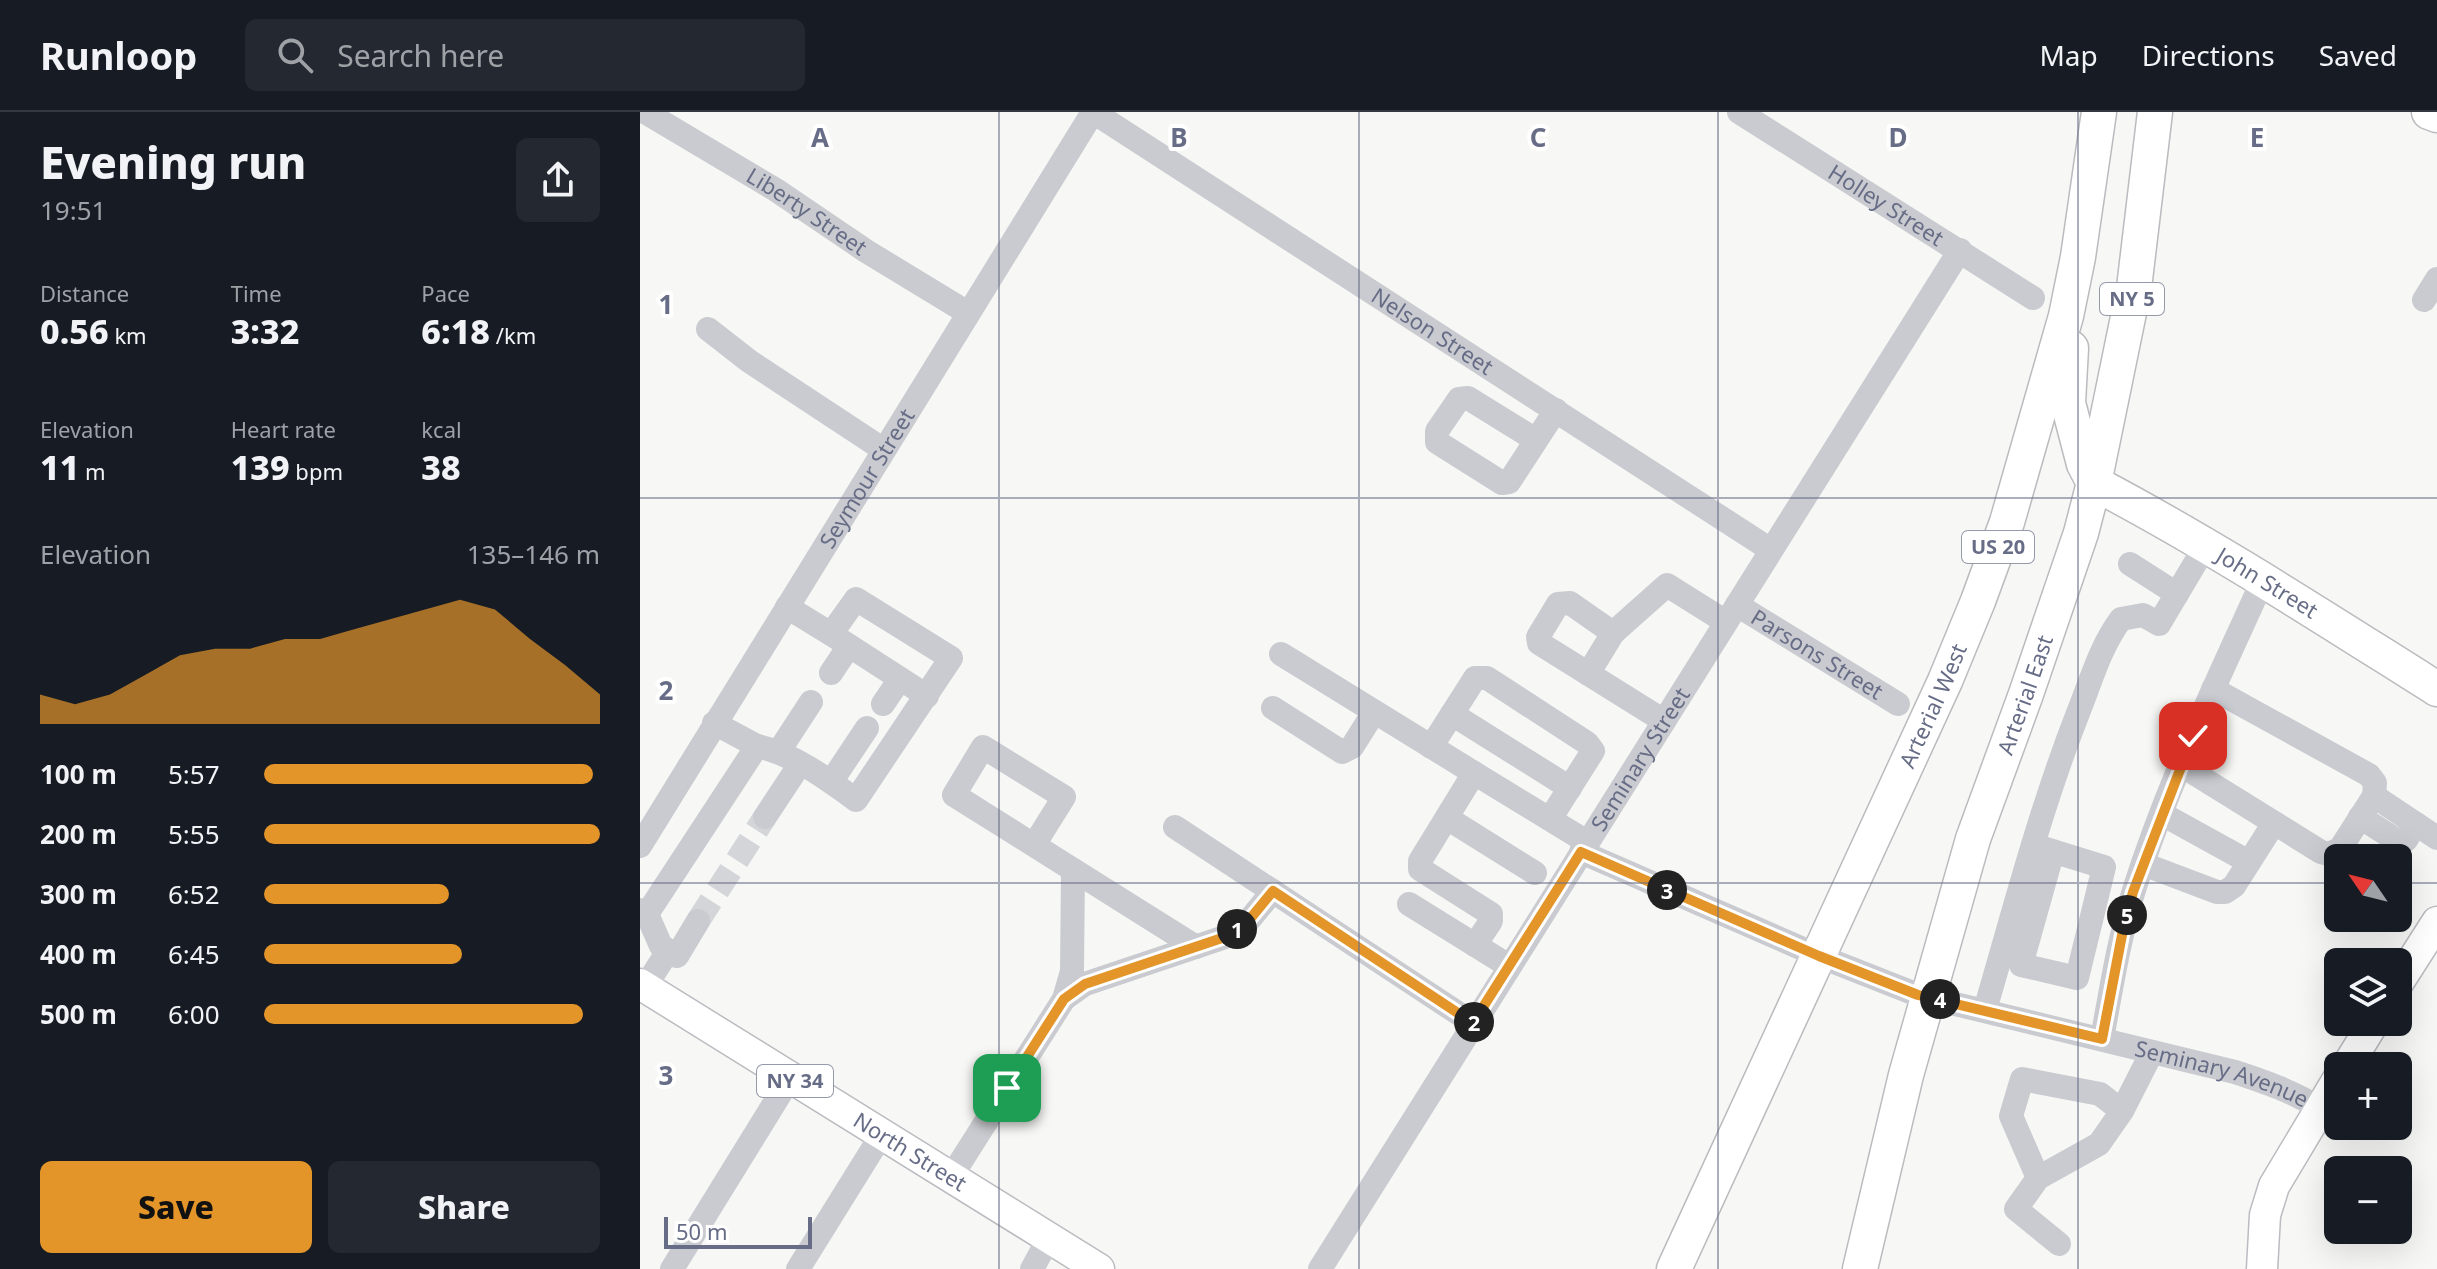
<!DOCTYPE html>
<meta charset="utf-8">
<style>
:root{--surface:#171b24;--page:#242831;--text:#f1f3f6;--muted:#9ea1a6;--line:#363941;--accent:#e3952a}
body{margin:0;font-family:"Noto Sans",sans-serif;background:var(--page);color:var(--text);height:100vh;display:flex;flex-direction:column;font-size:30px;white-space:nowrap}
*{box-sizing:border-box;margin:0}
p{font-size:26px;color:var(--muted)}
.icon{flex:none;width:44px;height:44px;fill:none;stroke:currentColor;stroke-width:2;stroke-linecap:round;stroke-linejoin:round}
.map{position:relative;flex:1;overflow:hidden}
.drawer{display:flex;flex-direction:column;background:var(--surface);width:640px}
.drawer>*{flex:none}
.needle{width:52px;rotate:305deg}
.buttons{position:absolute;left:1684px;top:732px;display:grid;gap:16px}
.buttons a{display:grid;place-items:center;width:88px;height:88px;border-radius:12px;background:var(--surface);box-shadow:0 8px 32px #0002;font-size:40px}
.scale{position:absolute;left:24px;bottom:20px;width:148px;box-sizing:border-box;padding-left:8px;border:4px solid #676d86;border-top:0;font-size:22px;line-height:28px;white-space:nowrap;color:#676d86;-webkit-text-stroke:6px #fff;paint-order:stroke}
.pin{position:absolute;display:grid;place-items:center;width:68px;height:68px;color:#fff;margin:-34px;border-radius:16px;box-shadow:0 4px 12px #0006}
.km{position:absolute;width:40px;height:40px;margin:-20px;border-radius:50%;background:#222;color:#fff;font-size:22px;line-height:40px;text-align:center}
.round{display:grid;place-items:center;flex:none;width:84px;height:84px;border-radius:12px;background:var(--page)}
.overview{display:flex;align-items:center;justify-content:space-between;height:136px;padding:0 40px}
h1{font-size:44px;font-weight:800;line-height:60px}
.stats{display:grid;grid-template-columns:repeat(3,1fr);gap:12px;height:136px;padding:8px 40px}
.stats div{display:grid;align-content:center}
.stats b{font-size:34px;font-weight:800}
.stats small{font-size:22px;font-weight:400}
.stats p{font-size:22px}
.chart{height:224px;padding:16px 40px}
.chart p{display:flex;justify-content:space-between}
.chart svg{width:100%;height:144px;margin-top:8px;fill:var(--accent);opacity:.7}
.cta{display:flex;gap:16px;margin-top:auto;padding:16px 40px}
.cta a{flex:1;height:92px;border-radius:12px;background:var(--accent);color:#111;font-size:32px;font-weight:800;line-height:92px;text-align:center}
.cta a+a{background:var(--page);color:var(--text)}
ul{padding:0 40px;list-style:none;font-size:26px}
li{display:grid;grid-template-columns:128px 96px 1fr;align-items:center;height:60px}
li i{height:20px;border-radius:10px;background:var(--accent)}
header{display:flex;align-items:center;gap:48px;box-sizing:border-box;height:112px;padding:0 40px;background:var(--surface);border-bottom:2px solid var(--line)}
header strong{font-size:38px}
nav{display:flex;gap:44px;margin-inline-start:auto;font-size:28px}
.search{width:560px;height:72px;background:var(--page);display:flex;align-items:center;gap:20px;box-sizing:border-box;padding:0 28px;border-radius:12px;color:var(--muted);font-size:30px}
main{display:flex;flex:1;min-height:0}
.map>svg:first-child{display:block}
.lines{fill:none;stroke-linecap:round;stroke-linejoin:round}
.minor-tunnel{stroke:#d3d5d9;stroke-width:24;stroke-dasharray:24 12;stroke-linecap:butt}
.major-casing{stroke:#babcc1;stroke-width:33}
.highway-casing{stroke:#babbbf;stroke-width:37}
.minor{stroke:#cacbd0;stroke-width:24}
.major{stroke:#fff;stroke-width:30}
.highway{stroke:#fff;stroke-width:34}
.route-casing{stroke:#fff;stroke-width:16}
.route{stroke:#e3952a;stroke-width:10}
.grid{fill:none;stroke:#676d86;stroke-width:2;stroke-opacity:0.55}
.labels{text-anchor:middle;stroke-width:8;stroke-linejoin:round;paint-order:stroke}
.shield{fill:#fff;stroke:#9599aa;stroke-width:2}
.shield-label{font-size:20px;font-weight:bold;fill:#676d86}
.street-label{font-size:22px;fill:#676d86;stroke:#fff}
.grid-label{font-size:26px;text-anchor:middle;font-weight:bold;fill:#676d86;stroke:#fff;stroke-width:8;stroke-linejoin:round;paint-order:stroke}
</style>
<header>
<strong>Runloop</strong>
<div class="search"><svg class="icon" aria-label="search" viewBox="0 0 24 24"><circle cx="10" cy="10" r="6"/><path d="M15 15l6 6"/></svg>Search here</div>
<nav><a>Map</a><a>Directions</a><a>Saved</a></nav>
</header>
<main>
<section class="drawer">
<div class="overview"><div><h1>Evening run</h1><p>19:51</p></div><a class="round"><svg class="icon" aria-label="share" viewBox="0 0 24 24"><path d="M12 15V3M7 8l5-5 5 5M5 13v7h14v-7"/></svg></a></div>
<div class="stats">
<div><p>Distance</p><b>0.56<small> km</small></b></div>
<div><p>Time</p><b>3:32</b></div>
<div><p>Pace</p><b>6:18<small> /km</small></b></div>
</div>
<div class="stats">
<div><p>Elevation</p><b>11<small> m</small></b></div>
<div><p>Heart rate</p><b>139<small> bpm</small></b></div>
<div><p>kcal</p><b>38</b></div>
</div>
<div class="chart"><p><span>Elevation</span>135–146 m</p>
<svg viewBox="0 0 160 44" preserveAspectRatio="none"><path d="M0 44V35L10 38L20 35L30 29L40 23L50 21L60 21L70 18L80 18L90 15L100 12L110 9L120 6L130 9L140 18L150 26L160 35V44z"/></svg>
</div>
<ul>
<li><b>100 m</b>5:57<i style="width:98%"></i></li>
<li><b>200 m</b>5:55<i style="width:100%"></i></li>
<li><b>300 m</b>6:52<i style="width:55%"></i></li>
<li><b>400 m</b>6:45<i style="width:59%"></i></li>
<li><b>500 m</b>6:00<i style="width:95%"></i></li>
</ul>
<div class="cta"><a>Save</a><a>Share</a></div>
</section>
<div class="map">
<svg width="1797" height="1157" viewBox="0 0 1797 1157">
<rect width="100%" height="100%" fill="#f7f8f5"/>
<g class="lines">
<path class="minor-tunnel" d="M58 809 125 705"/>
<defs>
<g id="major">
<path d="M1758 871 1797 810"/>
<path id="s8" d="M0 872 459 1157"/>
<path d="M1707 954 1734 910"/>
<path d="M1622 1157 1625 1103 1634 1074 1698 967"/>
</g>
<g id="highway">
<path d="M1789 0 1797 3"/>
<path d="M1431 236 1428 291 1444 352 1454 371"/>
<path id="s9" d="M1454 371C1572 433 1684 506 1797 577"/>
<path id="s10" d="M1034 1157 1305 569 1338 489 1367 410 1426 204 1438 145 1459 0"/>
<path id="s11" d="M1220 1157 1266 963 1333 727 1386 582 1441 421 1454 371 1494 176 1515 0"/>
</g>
</defs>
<use href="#major" class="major-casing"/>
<use href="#highway" class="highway-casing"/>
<g class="minor">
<path id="s1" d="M5 0 136 78 226 139 328 201"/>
<path id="s2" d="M453 0 1131 438"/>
<path id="s3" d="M1099 0 1393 186"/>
<path d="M1784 188 1797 167"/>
<path d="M68 217 109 249 244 338"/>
<path d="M896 328 828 286 819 287 797 319V330L862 371 869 370 916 298"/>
<path d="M1490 452 1537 482"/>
<path id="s4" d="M1097 493 1258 592"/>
<path d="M973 521 1027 473 1086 510"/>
<path d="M191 522 287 584"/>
<path d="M641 542 834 661"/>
<path d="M191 561 209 534"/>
<path d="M948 562 973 521 930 491 918 492 898 525 899 531 1024 609"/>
<path d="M243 592 260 567"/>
<path d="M633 596 702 640 712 635 734 600"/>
<path d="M812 602 930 676"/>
<path d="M74 611 117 634"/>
<path d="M791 635 835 566H847L947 631 953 639 910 707"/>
<path d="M139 639 171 590"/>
<path d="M1541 653 1681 740 1689 742 1700 737 1734 684 1735 671 1729 663 1573 577"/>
<path d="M191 670 227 616"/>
<path d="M1734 684 1797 726"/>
<path d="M1522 702 1609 750"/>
<path d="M125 705 160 652"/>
<path d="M1720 705 1761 731 1766 728 1776 712"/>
<path d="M807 706 895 761"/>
<path d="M535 715 833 911"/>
<path d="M394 733 424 685 343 635 314 683 556 835"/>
<path d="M1393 733 1464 755 1437 866 1381 853 1413 739"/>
<path id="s5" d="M0 734 453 0"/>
<path id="s6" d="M941 740 1179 844 1278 883 1595 960C1625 970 1652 979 1679 996"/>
<path d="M1503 752 1577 780H1585L1594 774 1634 711"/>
<path d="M769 792 869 854"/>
<path d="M0 798 7 802 117 634C153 642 186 666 216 688L311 546 216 487 191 522 147 495"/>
<path d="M7 802 21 834 37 844 58 809"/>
<path d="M835 833 851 809V802L780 757V749L834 661 947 730"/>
<path d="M5 875 28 839"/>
<path d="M424 887 445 872 588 824 610 807 633 779"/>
<path d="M1345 898C1374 799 1400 698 1438 601 1451 569 1460 535 1481 507L1503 503 1519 512 1566 433"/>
<path d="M1462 927C1471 878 1479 826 1494 778 1528 671 1577 569 1623 468"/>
<path d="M1482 999 1460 982 1382 967 1371 1004 1398 1066 1459 1032 1482 999 1512 940"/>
<path d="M311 1065 424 887 432 859 433 758"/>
<path d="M1398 1066 1376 1097 1419 1132"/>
<path d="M32 1157 150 966"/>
<path d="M158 1157 242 1022"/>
<path d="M392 1157 409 1126"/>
<path id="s7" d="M680 1157 1320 138"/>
</g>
<use href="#major" class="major"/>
<use href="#highway" class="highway"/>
</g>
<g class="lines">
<defs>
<path id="route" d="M367 976 424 887 445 872 588 824 610 807 633 779 833 911 941 740 1179 844 1278 883 1462 927 1482 823 1493 780 1553 624"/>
</defs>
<use href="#route" class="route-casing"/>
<use href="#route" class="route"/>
</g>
<path class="grid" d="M359 0V1157M719 0V1157M1078 0V1157M1438 0V1157M0 386H1797M0 771H1698M1758 771H1797"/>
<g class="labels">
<g class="shield">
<rect x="1460" y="171" width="64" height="32" rx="6"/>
<rect x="1322" y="419" width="72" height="32" rx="6"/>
<rect x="117" y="953" width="76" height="32" rx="6"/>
</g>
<g class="shield-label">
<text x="1492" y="194">NY 5</text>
<text x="1358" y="442">US 20</text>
<text x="155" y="976">NY 34</text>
</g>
<g class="street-label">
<text dy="8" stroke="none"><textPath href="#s3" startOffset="174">Holley Street</textPath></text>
<text dy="8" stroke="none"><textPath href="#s1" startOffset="190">Liberty Street</textPath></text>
<text dy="8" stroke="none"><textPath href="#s2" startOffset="404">Nelson Street</textPath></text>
<text dy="8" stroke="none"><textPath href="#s5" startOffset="432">Seymour Street</textPath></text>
<text dy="8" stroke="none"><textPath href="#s9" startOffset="200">John Street</textPath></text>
<text dy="8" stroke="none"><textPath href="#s4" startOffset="94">Parsons Street</textPath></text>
<text dy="8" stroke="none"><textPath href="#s11" startOffset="598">Arterial East</textPath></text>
<text dy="8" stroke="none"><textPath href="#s10" startOffset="620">Arterial West</textPath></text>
<text dy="8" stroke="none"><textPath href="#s7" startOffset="602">Seminary Street</textPath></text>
<text dy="8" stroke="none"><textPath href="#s6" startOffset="680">Seminary Avenue</textPath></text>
<text dy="8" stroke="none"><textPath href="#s8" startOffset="318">North Street</textPath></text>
</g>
</g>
<g class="grid-label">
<text x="180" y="35">A</text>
<text x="539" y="35">B</text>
<text x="898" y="35">C</text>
<text x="1258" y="35">D</text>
<text x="1617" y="35">E</text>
<text x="26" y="202">1</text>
<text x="26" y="588">2</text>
<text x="26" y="973">3</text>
</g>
</svg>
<div class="buttons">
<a><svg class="needle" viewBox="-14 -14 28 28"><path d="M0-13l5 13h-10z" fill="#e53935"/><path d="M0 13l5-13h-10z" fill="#9ea1a6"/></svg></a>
<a><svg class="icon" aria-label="layers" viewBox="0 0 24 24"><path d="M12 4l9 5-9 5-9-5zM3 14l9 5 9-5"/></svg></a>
<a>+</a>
<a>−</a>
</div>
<div class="scale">50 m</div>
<div class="pin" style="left:367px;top:976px;background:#1e9e55"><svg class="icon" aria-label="arrive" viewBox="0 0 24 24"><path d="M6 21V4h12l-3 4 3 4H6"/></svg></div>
<div class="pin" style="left:1553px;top:624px;background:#d93025"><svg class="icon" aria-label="check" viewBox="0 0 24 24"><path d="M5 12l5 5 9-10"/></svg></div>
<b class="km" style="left:597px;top:817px">1</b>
<b class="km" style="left:834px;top:910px">2</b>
<b class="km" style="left:1027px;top:778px">3</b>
<b class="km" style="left:1300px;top:887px">4</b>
<b class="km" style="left:1487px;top:803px">5</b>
</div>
</main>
